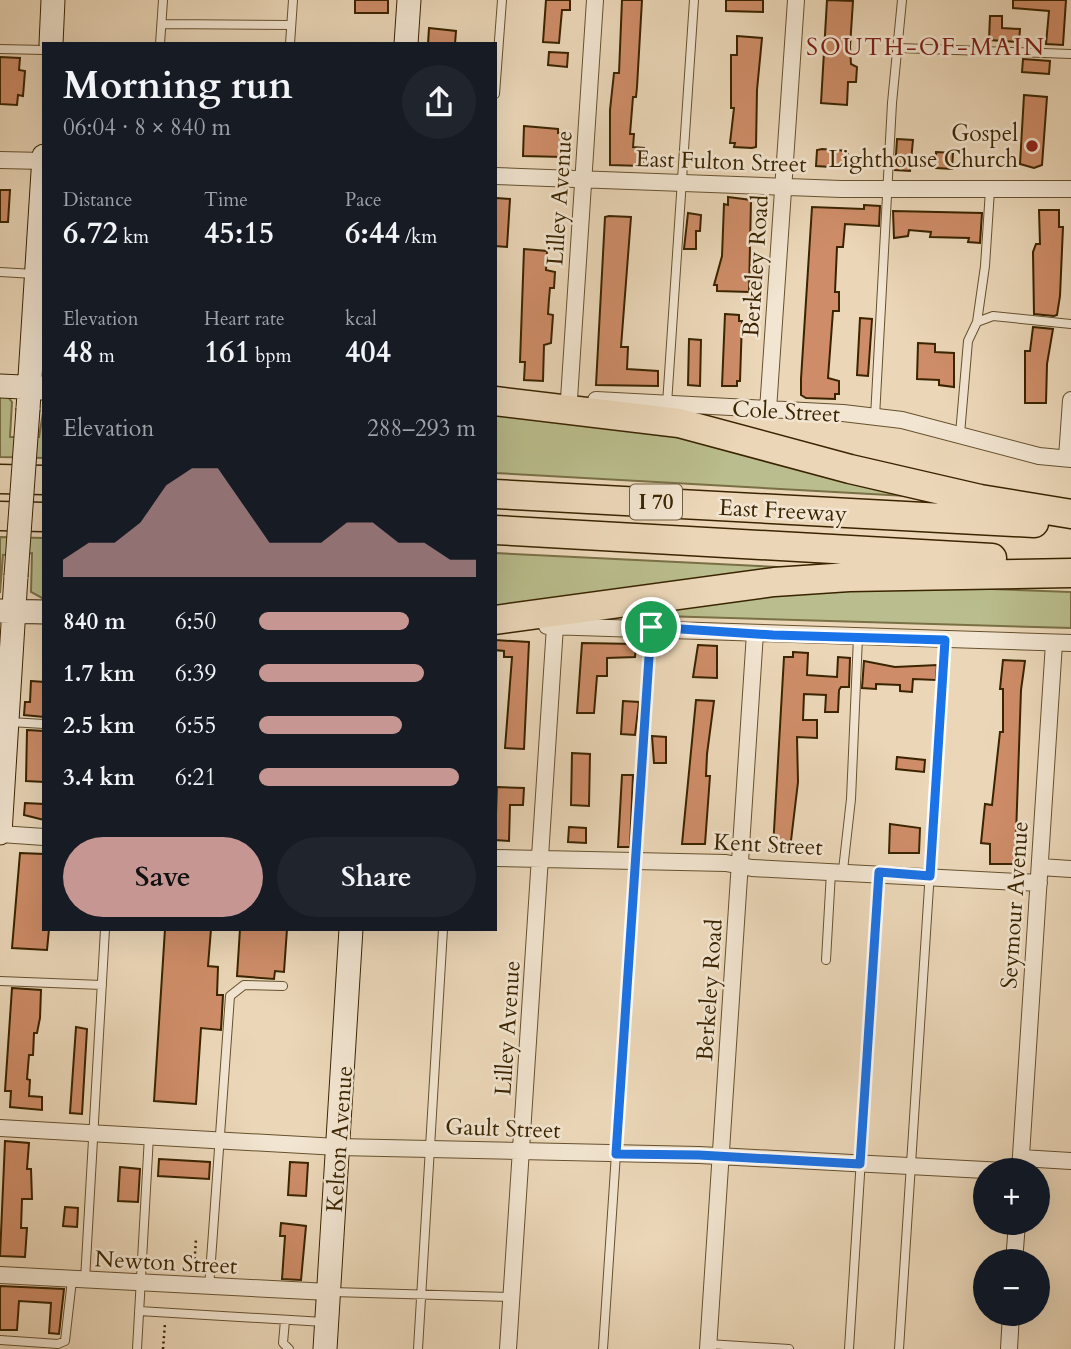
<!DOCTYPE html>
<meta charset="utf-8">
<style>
:root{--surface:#171b24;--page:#20242c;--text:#f1f3f6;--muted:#9ea1a6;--accent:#c59692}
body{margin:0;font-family:Cardo,serif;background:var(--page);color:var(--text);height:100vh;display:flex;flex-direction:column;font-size:26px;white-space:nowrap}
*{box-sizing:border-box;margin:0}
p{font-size:23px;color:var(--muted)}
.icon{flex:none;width:38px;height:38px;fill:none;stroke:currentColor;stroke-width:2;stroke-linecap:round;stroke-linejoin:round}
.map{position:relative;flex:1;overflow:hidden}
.sheet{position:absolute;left:42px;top:42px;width:455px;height:889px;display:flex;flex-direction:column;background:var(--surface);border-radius:0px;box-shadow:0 7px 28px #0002}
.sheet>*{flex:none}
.fabs{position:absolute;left:973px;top:1158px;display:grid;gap:14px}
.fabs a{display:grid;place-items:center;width:77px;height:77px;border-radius:50%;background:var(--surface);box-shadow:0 7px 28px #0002;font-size:35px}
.pin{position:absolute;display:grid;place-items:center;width:60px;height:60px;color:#fff;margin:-30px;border:4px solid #fff;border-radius:50%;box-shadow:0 2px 7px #0007}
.round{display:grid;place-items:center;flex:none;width:74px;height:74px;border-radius:37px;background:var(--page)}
.headline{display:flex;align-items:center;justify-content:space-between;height:119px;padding:0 21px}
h1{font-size:38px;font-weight:700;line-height:52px}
.metrics{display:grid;grid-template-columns:repeat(3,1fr);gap:10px;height:119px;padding:7px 21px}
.metrics div{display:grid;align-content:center}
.metrics b{font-size:30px;font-weight:700}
.metrics small{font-size:19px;font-weight:400}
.metrics p{font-size:19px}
.chart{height:196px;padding:14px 21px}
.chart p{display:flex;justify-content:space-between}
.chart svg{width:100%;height:126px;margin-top:7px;fill:var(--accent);opacity:.7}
.button{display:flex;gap:14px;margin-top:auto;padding:14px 21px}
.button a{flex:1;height:80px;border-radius:42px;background:var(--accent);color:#111;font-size:28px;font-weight:700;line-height:80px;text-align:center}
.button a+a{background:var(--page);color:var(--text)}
ul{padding:0 21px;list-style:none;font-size:23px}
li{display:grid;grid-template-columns:112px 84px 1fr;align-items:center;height:52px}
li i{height:18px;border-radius:9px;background:var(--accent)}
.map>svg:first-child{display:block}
.green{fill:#babd8d;stroke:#7a7046;stroke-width:2}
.building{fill:#ce8d68;stroke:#3a2400;stroke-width:2}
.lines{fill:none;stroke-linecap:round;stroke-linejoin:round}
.lane-casing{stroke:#66512e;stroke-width:10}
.street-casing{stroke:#66512e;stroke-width:18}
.secondary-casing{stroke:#3a2400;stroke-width:25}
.highway-casing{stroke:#3a2400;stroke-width:31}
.path{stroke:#3a2400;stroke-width:2.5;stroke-dasharray:2 3.5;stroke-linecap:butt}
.lane{stroke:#f2e5d1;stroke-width:8}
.street{stroke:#f2e5d1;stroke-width:16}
.secondary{stroke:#f2e5d1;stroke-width:23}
.highway{stroke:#ebd7b8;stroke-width:28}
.secondary-bridge-casing{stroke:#3a2400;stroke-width:25;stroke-linecap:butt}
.secondary-bridge{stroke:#f2e5d1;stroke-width:23}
.route-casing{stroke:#fff;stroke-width:14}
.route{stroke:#1a73e8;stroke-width:9}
.poi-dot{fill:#8f2418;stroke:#f2e5d1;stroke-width:2.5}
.labels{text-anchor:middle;stroke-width:5;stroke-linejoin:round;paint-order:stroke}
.shield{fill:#f2e5d1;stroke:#715e3f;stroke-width:2}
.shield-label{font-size:21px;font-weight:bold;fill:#3a2400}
.poi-label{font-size:23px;fill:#3a2400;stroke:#f2e5d1;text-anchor:end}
.street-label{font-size:23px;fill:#3a2400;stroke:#f2e5d1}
.neighbourhood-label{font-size:24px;letter-spacing:2px;fill:#7a1f14;stroke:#f2e5d1}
</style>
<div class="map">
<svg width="1071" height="1349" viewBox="0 0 1071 1349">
<rect width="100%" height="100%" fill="#ebd7b8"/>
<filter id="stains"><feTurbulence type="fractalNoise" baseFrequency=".00286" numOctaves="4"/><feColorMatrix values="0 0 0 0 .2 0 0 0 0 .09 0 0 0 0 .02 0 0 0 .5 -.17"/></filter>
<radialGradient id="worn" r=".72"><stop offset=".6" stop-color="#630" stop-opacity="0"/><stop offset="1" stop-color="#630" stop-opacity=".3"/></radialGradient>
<path class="green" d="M0 397H8L12 402 10 437H39L44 407V458L0 457Z
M495 409 688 433 907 496 495 473Z
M0 537 44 538V599L31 592 32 553 3 555 0 593Z
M495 553 797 568 495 609Z
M887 585 1071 592V628L591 614 786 590Z"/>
<path class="building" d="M355 0H388V13H355Z
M546 0H570V10H562L559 43 543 42Z
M622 0H642L637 87 636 97H633L630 134H634L633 147 644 148 643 166 610 165V110L614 73H619Z
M726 0H763V12L726 11Z
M827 0 853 1 850 47 851 64 857 67 856 82H848L847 105 821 103Z
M1013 0H1066L1063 45 1046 44 1049 11 1013 8Z
M990 16H1002V28L1020 29 1019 42 989 40Z
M429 28 456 31 455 44H428Z
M737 36 762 38 757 90 756 147 752 148 734 147 735 143H730L734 108H731V55H737Z
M549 52 568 53 567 67 548 65Z
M0 57 20 58 19 70 25 71 23 96 18 95 17 105 0 104Z
M1023 59 1050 61 1049 74 1022 72Z
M1024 95 1047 97 1042 165 1034 168 1020 164Z
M524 126 558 129V133L566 134 563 157 523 156Z
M897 139 913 140 910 171 895 170Z
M822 149 848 151 847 168 816 166 817 150Z
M936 152 953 153 952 169 936 168Z
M0 190H10L8 222H0Z
M728 197 751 200 749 292 717 291V285H714L722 256 724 204 728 205Z
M496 198 510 199 507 247 495 246Z
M864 205 880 206 879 226 845 224 843 247H837L835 292H839V311H833L828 378 839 381V394H835V399L806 398 801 395V379L812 207 864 209Z
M1039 210H1059V227H1063L1060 296 1057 315 1054 316 1034 314 1033 252 1036 244H1040Z
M893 211 982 213 980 243 968 242 969 238 930 237 931 232 909 230 908 236 894 238Z
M688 213 701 215 700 231H696V249H684Z
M609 216 631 217 621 347H628L627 369 658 371V386L596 385 605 217Z
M524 249 547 251 546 270 555 272 554 288H550L549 299 548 314 553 315 551 343 544 345 543 381 524 380 525 362H520Z
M725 314 739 315V321H742L740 381H737V386H722Z
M860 318 872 319 868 376 857 375Z
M1033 327 1053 329 1047 364 1046 403H1025V351H1030Z
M689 339 701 340 700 386 688 385Z
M918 343 935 344V352L954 353V387L939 385V380L917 379Z
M495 640 529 642 524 749 505 748 512 657H504V651L495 650Z
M582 643 636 644 635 657 607 658V676H597L594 713H577Z
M698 645 717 646V678L693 677Z
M793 652 808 653 807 675 837 677 838 657 850 658 849 687H841L839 690 838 712H825L826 695 804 694 803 720H817V738L797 737 798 782 790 849 773 848 784 657H793Z
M1003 660 1025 661 1021 690 1015 864H990V844L981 843 985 804 992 805 1000 732H1003V689H1000Z
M864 661 895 667 937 665 936 680 913 679 912 692 900 691V685L876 684V689L862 688Z
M31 681 44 682V717L24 715 25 702H30Z
M696 700 714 701 707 754 706 776H710L705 844H682Z
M623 701 639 702 635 735 621 734Z
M27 730 44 731V782L26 781Z
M652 736 666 737V763H654Z
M572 753 590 754 589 806 571 805Z
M897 757 925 760 924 772 896 769Z
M622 775H633L630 847H618Z
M497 787 524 788 523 805H510L509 841 495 840Z
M25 803 44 804V820L24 815Z
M890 824 920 828 919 853H889Z
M569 827 586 828V843L568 842Z
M20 853 44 854V929H49L47 950 12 948Z
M165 929H211L208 966 218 967 217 995H223L221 1030 201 1028 196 1104 154 1101Z
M240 929H287L284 972 275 971 274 979 237 976Z
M12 988 41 990 40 1018 37 1033H34L33 1055H29L27 1079 30 1080 29 1096 42 1097V1110L10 1107 11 1091H5Z
M76 1027 87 1029 82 1114 70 1113Z
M5 1141 29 1143 27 1169H31L32 1199H22L21 1228H27L25 1257 0 1256Z
M159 1159 210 1162 209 1179 158 1176Z
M290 1162 308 1163 306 1196 288 1195Z
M120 1167 140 1169 138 1202 118 1201Z
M65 1207 78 1208 77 1227 63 1226Z
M281 1223 306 1226 301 1280 282 1279 285 1236H280Z
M0 1286 64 1289 59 1334 49 1333 51 1303 19 1301 17 1330H0Z"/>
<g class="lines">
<defs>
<path id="lane" d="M162 24 291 25
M160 44 163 0
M290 44 293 0
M899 48 1071 54
M0 49 44 50
M495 94 502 0
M0 272 34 274
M977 322 985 266 990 190
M667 404 694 0
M875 417 892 103 902 0
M960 434 968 341 977 322 993 316 1071 324
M10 722 44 724
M843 870 851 799 858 637
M826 960 831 872
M0 981 102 985
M85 1280 105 929
M209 1288 230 996 244 985 283 986
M332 1292 511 1297
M139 1311 324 1322
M285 1320 283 1343 289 1349
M0 1340 58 1344 65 1341 72 1280
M708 1344 789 1349
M137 1349 149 1136
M418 1349 443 929
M603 1349 651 627
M849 1349 879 873
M899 1349 945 640"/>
<path id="street" d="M0 160 44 161
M495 176 841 189H1071
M569 399 595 0
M596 400 843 413 902 420 1039 456 1071 459
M768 410 796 0
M1067 458 1071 400
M547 626 1071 643
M0 834 44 837
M495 858 726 863 752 868 1039 883
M1040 867 1071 869
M0 1128 338 1147 699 1155 1004 1171
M1021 1158 1071 1161
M1020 1171 1054 643
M1014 1262 1017 1223
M0 1275 329 1292
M508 1349 555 626
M708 1349 755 633
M1009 1349 1011 1314"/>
<path id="secondary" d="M51 44 53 0
M406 44 409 0
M0 386 44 388
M28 409 44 156
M0 611 44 612
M0 833 16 576
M325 1349 351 929"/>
<path id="highway" d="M495 401 679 423 850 469 980 499 1071 514
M0 479 44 480
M495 494 1034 523
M0 516 44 517
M495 530 992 558
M495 620 774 582 849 577 1071 573"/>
</defs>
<use href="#lane" class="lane-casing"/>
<use href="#street" class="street-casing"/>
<use href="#secondary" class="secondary-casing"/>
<use href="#highway" class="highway-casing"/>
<path class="path" d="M194 1270 196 1239
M163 1349 165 1323"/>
<use href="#lane" class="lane"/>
<use href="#street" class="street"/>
<use href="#secondary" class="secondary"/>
<use href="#highway" class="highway"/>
<defs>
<path id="secondary-bridge" d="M16 576 28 409"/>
</defs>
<use href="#secondary-bridge" class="secondary-bridge-casing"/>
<use href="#secondary-bridge" class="secondary-bridge"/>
</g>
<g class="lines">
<defs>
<path id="route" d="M651 627 773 635 945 640 930 876 879 872 860 1164 699 1155 616 1154Z"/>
</defs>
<use href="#route" class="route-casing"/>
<use href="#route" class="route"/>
</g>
<circle class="poi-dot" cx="1032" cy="146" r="7"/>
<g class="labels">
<rect class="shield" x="630" y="484.5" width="52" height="35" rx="5"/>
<g class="shield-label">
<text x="656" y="509">I 70</text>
</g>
<g class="poi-label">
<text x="1018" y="141">Gospel<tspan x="1018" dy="26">Lighthouse Church</tspan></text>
</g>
<g class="street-label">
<text transform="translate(721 161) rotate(2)" y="8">East Fulton Street</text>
<text transform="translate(559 198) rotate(-86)" y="8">Lilley Avenue</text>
<text transform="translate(755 266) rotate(-86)" y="8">Berkeley Road</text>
<text transform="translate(786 411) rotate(3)" y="8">Cole Street</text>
<text transform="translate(783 510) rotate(3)" y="8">East Freeway</text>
<text transform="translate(768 844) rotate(3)" y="8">Kent Street</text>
<text transform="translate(1014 905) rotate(-86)" y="8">Seymour Avenue</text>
<text transform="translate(709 990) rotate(-86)" y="8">Berkeley Road</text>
<text transform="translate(507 1028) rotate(-86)" y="8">Lilley Avenue</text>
<text transform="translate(503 1128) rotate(2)" y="8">Gault Street</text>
<text transform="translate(339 1139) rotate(-86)" y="8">Kelton Avenue</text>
<text transform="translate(166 1262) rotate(3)" y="8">Newton Street</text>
</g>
<g class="neighbourhood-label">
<text x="926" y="55">SOUTH-OF-MAIN</text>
</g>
</g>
<rect width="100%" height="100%" filter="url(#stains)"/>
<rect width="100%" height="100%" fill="url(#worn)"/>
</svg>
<div class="fabs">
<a>+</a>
<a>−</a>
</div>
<div class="pin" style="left:651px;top:627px;background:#1e9e55"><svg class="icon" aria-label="arrive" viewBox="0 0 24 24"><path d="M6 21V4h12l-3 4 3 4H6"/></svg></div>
<section class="sheet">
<div class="headline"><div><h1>Morning run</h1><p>06:04 · 8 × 840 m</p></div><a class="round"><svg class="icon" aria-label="share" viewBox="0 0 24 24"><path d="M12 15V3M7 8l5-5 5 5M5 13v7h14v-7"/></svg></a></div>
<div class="metrics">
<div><p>Distance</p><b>6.72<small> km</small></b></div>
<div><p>Time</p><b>45:15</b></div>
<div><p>Pace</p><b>6:44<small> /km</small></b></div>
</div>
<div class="metrics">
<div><p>Elevation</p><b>48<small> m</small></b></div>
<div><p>Heart rate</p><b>161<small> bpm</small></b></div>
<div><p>kcal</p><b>404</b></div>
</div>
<div class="chart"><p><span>Elevation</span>288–293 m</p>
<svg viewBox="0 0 160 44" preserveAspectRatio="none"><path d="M0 44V38L10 32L20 32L30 25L40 12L50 6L60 6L70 19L80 32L90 32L100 32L110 25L120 25L130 32L140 32L150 38L160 38V44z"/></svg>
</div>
<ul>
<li><b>840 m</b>6:50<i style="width:69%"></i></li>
<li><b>1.7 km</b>6:39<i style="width:76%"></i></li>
<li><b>2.5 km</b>6:55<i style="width:66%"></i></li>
<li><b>3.4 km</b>6:21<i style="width:92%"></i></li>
</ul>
<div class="button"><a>Save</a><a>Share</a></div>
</section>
</div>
